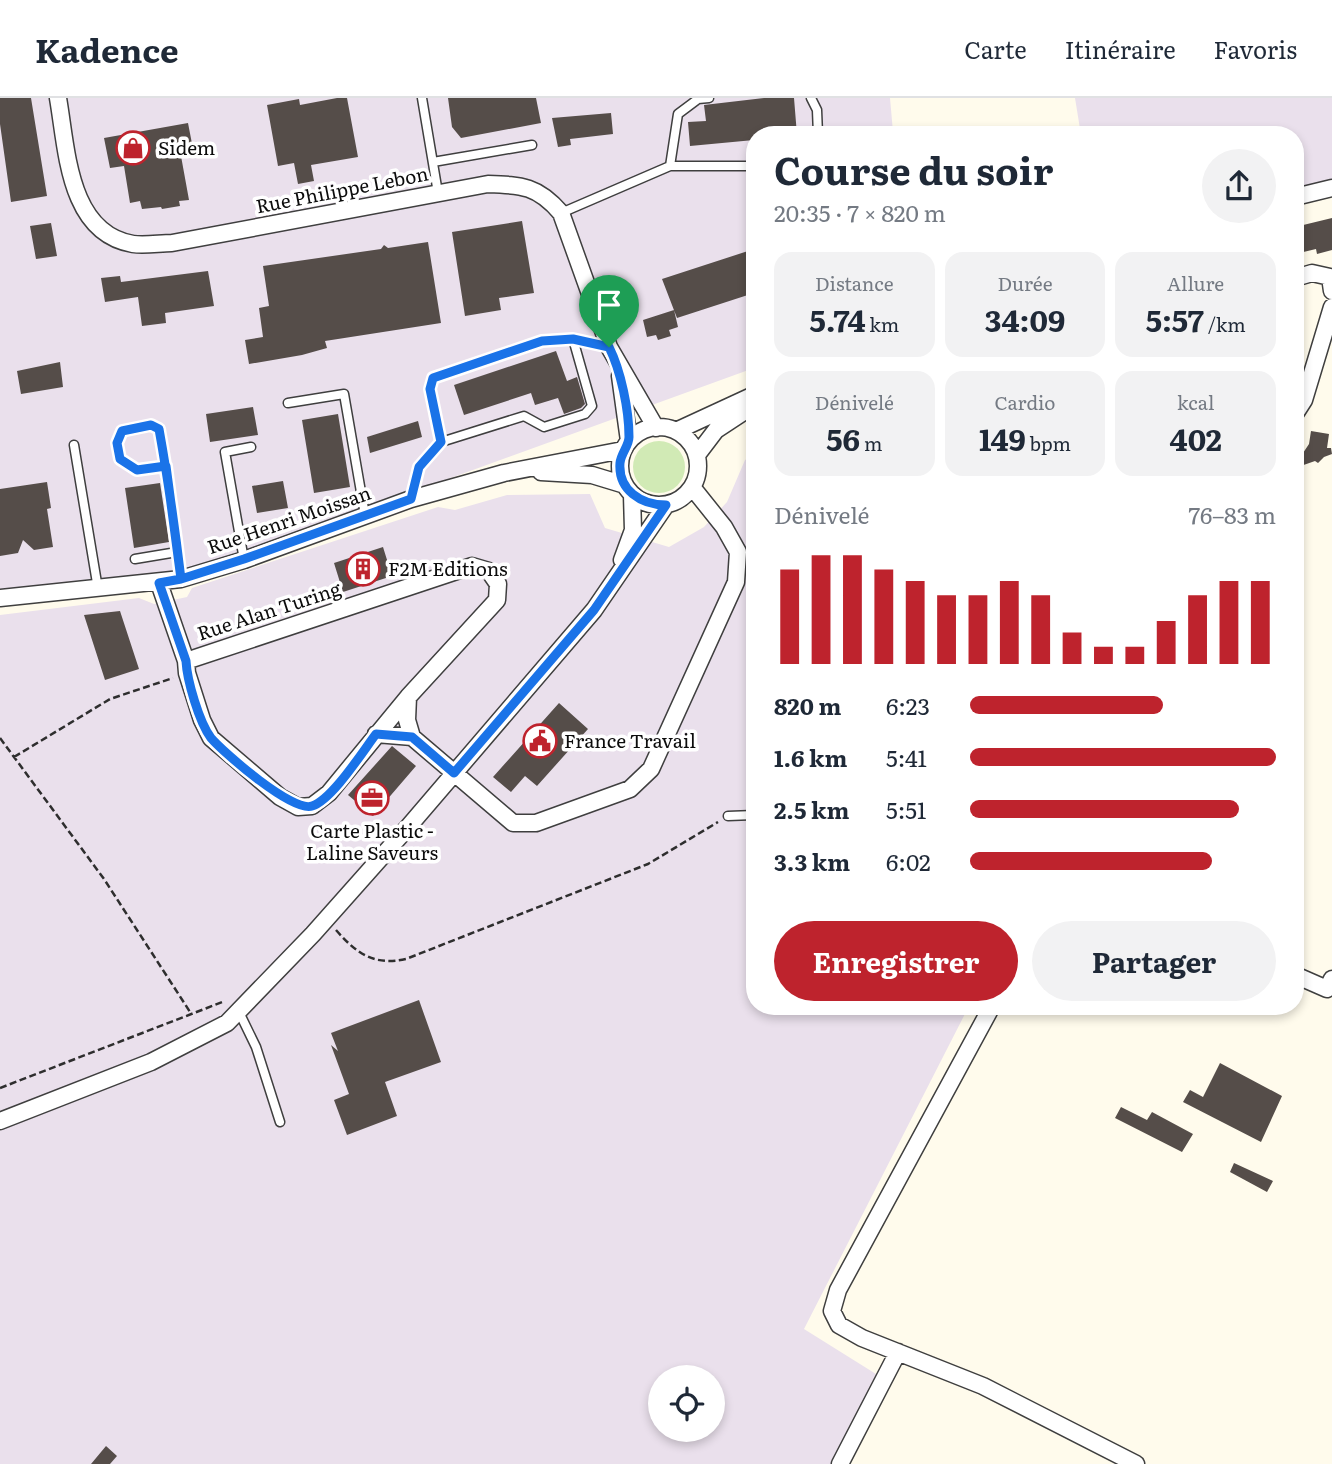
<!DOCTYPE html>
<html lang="fr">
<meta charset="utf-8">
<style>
:root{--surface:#fff;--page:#f2f2f3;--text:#1f2937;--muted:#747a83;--line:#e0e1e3;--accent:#be232d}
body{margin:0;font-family:Literata,serif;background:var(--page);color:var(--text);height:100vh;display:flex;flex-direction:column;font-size:26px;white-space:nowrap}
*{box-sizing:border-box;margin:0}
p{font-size:23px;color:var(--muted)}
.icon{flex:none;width:38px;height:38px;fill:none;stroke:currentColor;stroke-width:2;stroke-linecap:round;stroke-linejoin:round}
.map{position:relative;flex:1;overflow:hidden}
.side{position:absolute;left:746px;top:28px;width:558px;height:889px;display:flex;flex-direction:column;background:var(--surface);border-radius:28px;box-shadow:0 4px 10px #0003}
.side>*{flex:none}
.controls{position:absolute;left:648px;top:1267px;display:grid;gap:14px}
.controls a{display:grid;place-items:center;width:77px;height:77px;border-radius:50%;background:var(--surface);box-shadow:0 4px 10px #0003;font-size:35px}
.pin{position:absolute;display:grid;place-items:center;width:60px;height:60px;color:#fff;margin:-72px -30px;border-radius:50% 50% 50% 0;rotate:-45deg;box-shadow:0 0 7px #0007}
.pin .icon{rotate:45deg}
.round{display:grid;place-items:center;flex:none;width:74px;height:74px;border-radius:37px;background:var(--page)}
.head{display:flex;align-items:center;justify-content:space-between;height:119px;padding:0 28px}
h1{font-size:38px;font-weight:700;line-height:52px}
.stats{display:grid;grid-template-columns:repeat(3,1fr);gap:10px;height:119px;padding:7px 28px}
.stats div{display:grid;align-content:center;border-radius:18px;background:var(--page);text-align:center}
.stats b{font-size:30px;font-weight:700}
.stats small{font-size:19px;font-weight:400}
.stats p{font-size:19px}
.chart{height:196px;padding:14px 28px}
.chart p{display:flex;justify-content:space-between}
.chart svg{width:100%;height:126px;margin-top:7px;stroke:var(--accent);stroke-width:6}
.action{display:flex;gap:14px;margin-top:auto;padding:14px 28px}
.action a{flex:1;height:80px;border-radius:42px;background:var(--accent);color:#fff;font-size:28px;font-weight:700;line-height:80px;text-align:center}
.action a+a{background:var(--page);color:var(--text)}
ul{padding:0 28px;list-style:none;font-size:23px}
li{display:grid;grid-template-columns:112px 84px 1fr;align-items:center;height:52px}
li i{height:18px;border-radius:9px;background:var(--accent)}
header{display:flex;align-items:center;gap:42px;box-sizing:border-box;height:98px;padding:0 35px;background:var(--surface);border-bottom:2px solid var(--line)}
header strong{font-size:33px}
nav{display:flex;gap:38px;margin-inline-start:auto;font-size:24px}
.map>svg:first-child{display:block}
.industrial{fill:#eae0ec;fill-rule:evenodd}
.green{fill:#d1eab5}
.building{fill:#554d49}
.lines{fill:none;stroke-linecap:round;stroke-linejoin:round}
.lane-casing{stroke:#3f3f3f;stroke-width:11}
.street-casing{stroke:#3f3f3f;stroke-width:19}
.path{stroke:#2e2e2e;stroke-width:2.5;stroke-dasharray:7 3.5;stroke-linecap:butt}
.lane{stroke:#fff;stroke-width:8}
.street{stroke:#fff;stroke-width:16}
.route-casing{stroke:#fff;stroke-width:14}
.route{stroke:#1a73e8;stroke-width:9}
.labels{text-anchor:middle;stroke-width:7;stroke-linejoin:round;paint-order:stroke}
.poi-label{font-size:19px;fill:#0c0c0c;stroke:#fff;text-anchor:start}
.street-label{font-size:19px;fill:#0c0c0c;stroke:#fff}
</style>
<header>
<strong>Kadence</strong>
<nav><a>Carte</a><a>Itinéraire</a><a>Favoris</a></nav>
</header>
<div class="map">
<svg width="1332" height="1366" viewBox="0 0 1332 1366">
<rect width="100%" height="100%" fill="#fffbec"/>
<path class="industrial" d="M0 0H890L893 34 897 37H754V270L197 472 0 504Z
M1075 0H1332V93L1295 100V37H1081Z
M754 356V908H969L804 1231 876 1276 834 1366H0V517L139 500 154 506 187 499 192 490 438 409 455 412 507 397 590 396 605 430 669 449 704 429 727 404 745 362ZM660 1279H712V1332H660Z"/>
<path class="green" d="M633 369a26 26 0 1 1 52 0a26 26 0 1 1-52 0Z"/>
<path class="building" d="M0 0H31L47 98 11 104 0 26Z
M337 0H347L358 59 311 67 314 83 298 86 294 65 278 68 267 7 299 1 300 7Z
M448 0H536L541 25 461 40 452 29Z
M764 0H794L797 37H754V42L690 48 688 24 706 23 704 7Z
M611 15 613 36 570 41 571 47 558 49 552 20Z
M188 25 194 56 181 58 189 102 179 103 180 108 162 111 161 109 142 111 140 103 130 105 124 68 110 70 104 40Z
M1332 120V152L1317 156 1316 151 1295 156V129Z
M522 123 534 195 499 200 501 212 465 218 452 134Z
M51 125 57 158 36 161 30 128Z
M428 144 441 225 325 243 327 250 302 257 249 266 245 242 263 239 259 210 269 208 263 168 381 151 384 147 388 150Z
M748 153 754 174V195L677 220 662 181Z
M208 173 214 208 165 215 166 225 142 228 138 199 105 204 101 180 120 178 121 184Z
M674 212 678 229 669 232 671 238 658 242 656 237 647 239 643 222Z
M556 253 567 283 577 279 585 306 581 310 564 316 558 300 535 307 531 295 464 317 454 287Z
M60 264 63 289 21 296 17 273Z
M253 309 258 337 210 344 206 316Z
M338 316 350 389 314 395 302 322Z
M418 323 422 339 370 355 367 339Z
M1311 333 1329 336 1327 350H1331L1332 356 1324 359 1318 365 1315 363 1295 370V356L1303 355 1309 346Z
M283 383 288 410 257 415 252 388Z
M47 384 51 410 47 411 53 449 34 452 23 442 18 455 0 458V391Z
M160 385 169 444 134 450 125 390Z
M383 449 392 478 343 494 334 465Z
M120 513 139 571 105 582 84 517Z
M559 605 588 631 537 688 525 678 511 694 493 679Z
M392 648 416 668 373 718 348 697Z
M419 902 441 964 385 984 397 1018 347 1037 334 1002 349 996 331 947 338 953 331 935Z
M1220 965 1282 998 1261 1044 1183 1004 1190 992 1203 999Z
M1121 1009 1147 1022 1152 1014 1193 1036 1182 1054 1115 1020Z
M1234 1065 1273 1083 1267 1094 1230 1074Z
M106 1348 117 1358 110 1366H91Z"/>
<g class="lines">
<defs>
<path id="lane" d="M422 0 438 95
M811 0 817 12 818 37
M433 64 532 47
M670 68 678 16 698 1 709 0
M561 115 670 68H754
M288 305 344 296 365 417
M441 344 430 291 433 280 542 243 573 241 609 249
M74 347 98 491
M166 368 137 372 120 361 117 345 122 333 151 327 159 331 181 481
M411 401 419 369 441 344 524 318 544 329 585 316 592 308 573 241
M135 461 177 454
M244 462 225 354 251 349
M728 718 754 717
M239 914 256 949 280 1024"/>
<path id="street" d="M58 0C67 51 68 135 133 146 145 148 160 145 172 145L488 86C522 87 538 88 561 115L609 249 656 330
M1295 99 1332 90
M1295 180 1312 175 1330 179 1332 193
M620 278 629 343
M1295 316 1304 302 1332 209
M620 368a39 39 0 1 1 78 0a39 39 0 1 1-78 0Z
M676 333 754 297
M697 357 716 332 754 307
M541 374 592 377 625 387
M622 462 633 432 632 397
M159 485 186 563 187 575 202 622 211 640 280 699 298 709 312 708 329 695 408 599 497 502 498 486 489 473 472 468 186 563
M0 500 181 481 244 462 411 401 504 375 623 352
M408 599 407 622 412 639
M376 636 412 639 513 725H536L630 691 651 671 736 484 738 454 724 429 692 389
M1295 877 1327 891 1332 881
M992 908 838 1192 832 1213 839 1227 862 1240 983 1288 1136 1366
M0 1023 151 964 227 925 313 836 409 728 594 512 666 407
M840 1366 898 1254"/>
</defs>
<use href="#lane" class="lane-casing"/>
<use href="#street" class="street-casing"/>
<path class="path" d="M0 640 104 781 192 917
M14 659 110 601 173 580
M336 832C357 856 374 868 406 861L648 766 718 724
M0 990 225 903"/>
<use href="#lane" class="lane"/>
<use href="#street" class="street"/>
</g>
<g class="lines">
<defs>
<path id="route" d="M609 249 573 241 542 243 433 280 430 291 441 344 419 369 411 401 244 461 181 481 166 368 137 372 120 361 117 345 122 333 151 327 159 331C168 381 175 431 181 481L159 485 186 563C187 582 199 624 211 640 224 655 293 715 312 708 332 702 363 653 376 636L412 639 454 675 594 512 666 407C641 407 618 392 620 365 621 355 629 348 629 339 629 312 621 273 609 249"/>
</defs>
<use href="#route" class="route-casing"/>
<use href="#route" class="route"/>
</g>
<defs>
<symbol id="shop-ring" viewBox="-11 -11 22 22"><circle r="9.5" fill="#fff" stroke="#be232d" stroke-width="1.5"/><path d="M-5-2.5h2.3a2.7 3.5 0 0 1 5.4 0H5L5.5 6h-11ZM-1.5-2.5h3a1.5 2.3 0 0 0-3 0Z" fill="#be232d"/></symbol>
<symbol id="building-ring" viewBox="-11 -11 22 22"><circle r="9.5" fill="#fff" stroke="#be232d" stroke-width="1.5"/><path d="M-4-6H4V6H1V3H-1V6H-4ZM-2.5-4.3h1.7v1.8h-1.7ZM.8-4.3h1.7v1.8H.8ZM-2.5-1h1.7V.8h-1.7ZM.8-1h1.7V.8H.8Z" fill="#be232d"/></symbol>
<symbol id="civic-ring" viewBox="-11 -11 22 22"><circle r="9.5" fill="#fff" stroke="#be232d" stroke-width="1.5"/><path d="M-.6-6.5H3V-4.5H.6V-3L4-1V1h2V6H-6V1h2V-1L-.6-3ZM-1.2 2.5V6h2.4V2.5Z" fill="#be232d"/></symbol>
<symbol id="office-ring" viewBox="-11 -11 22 22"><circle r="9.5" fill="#fff" stroke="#be232d" stroke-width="1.5"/><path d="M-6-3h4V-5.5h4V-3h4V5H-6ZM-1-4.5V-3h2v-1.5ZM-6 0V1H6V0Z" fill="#be232d"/></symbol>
</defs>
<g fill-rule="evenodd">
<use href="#shop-ring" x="114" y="31" width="38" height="38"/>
<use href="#building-ring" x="344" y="452" width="38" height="38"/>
<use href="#civic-ring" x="521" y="624" width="38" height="38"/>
<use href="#office-ring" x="353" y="681" width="38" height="38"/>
</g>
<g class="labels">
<g class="poi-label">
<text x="158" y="57">Sidem</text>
<text x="388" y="478">F2M Editions</text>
<text x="564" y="650">France Travail</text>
<text x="372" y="740" text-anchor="middle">Carte Plastic -<tspan x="372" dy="22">Laline Saveurs</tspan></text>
</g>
<g class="street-label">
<text transform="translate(342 92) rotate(-11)" y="7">Rue Philippe Lebon</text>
<text transform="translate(289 422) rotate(-19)" y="7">Rue Henri Moissan</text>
<text transform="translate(269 513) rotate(-18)" y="7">Rue Alan Turing</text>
</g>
</g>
</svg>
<div class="controls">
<a><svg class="icon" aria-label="locate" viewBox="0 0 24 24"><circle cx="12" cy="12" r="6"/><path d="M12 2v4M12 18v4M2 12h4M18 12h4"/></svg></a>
</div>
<div class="pin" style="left:609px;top:249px;background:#1e9e55"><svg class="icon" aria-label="arrive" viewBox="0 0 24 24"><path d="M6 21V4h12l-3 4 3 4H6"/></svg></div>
<section class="side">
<div class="head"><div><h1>Course du soir</h1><p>20:35 · 7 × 820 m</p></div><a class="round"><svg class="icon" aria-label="share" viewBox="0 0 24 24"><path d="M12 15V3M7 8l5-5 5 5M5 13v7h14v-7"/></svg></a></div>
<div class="stats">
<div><p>Distance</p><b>5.74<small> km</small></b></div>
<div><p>Durée</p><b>34:09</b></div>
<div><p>Allure</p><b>5:57<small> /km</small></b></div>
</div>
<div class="stats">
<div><p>Dénivelé</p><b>56<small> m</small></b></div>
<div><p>Cardio</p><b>149<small> bpm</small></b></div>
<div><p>kcal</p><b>402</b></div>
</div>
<div class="chart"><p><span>Dénivelé</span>76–83 m</p>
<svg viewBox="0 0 160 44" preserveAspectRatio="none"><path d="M5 44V11M15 44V6M25 44V6M35 44V11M45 44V15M55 44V20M65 44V20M75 44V15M85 44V20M95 44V33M105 44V38M115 44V38M125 44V29M135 44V20M145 44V15M155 44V15"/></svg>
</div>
<ul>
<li><b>820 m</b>6:23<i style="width:63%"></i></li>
<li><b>1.6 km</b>5:41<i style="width:100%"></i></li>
<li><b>2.5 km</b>5:51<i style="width:88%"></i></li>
<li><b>3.3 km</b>6:02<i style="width:79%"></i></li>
</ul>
<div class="action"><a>Enregistrer</a><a>Partager</a></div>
</section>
</div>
